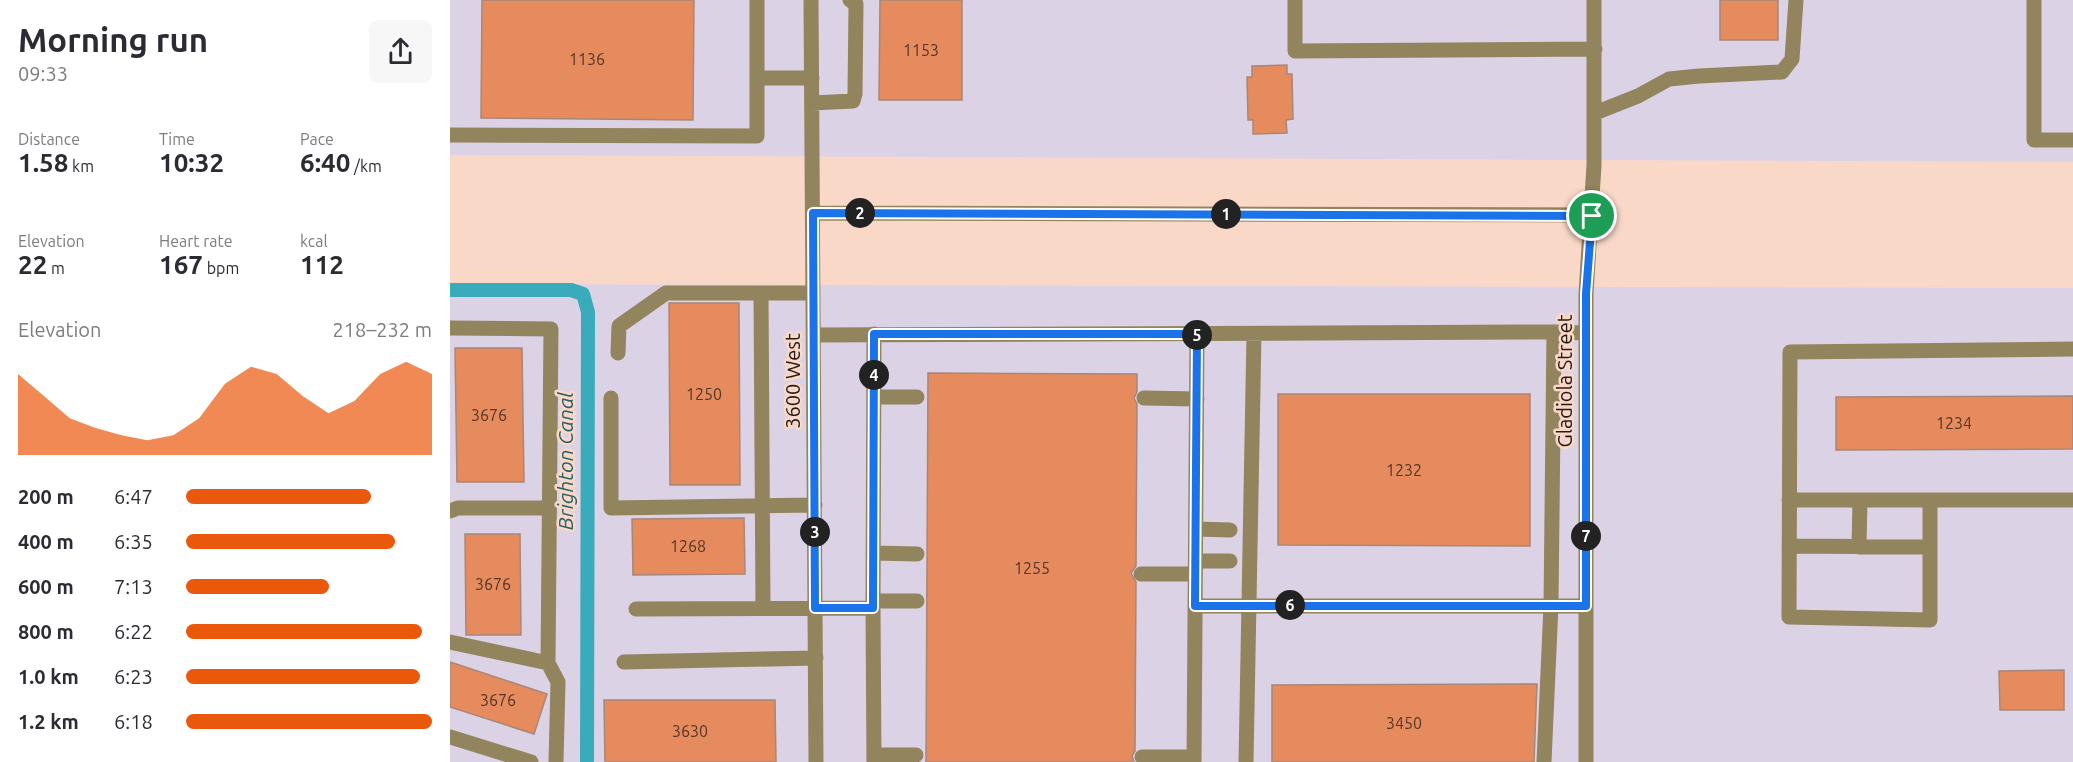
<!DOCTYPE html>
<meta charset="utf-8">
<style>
:root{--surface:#fff;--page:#f7f7f7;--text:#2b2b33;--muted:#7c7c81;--accent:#ea580c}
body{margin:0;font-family:Ubuntu,sans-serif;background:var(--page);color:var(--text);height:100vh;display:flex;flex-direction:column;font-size:22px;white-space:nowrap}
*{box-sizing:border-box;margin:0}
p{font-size:20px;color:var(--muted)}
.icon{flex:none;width:33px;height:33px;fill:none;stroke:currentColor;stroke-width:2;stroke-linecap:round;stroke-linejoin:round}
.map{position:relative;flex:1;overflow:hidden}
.sheet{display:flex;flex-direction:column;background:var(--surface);width:450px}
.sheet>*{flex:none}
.pin{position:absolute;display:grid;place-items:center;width:51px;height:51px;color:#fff;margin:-26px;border:3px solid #fff;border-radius:50%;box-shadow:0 2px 6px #0007}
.km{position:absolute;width:30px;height:30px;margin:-15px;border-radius:50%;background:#222;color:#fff;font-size:16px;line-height:30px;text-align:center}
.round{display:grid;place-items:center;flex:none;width:63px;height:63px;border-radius:9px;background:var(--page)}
.summary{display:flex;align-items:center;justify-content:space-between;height:102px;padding:0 18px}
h1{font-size:33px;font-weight:600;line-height:45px}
.figures{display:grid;grid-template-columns:repeat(3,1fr);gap:9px;height:102px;padding:6px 18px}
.figures div{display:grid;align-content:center}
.figures b{font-size:26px;font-weight:600}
.figures small{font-size:16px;font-weight:400}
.figures p{font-size:16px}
.chart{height:168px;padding:12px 18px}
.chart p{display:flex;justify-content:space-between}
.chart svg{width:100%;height:108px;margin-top:6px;fill:var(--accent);opacity:.7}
ul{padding:0 18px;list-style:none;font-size:20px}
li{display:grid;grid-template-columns:96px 72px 1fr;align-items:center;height:45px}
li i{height:15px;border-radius:8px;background:var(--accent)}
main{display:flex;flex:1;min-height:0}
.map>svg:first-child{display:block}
.industrial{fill:#dcd2e6}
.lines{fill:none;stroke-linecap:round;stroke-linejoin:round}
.canal{stroke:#39abbb;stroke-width:14}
.building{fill:#e68b5d;stroke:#a68779;stroke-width:1.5}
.minor{stroke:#92845d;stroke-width:15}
.route-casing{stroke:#fff;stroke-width:12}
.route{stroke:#1a73e8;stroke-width:8}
.labels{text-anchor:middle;stroke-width:5;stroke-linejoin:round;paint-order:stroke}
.number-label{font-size:16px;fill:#553626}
.street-label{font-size:20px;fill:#251914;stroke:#fad8c8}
.water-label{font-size:21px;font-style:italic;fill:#25616a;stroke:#fad8c8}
</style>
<main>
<section class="sheet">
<div class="summary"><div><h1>Morning run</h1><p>09:33</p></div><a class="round"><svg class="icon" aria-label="share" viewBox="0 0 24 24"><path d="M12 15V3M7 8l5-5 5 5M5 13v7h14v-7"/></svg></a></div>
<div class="figures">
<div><p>Distance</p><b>1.58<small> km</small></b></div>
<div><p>Time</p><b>10:32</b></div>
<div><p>Pace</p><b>6:40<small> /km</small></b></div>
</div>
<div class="figures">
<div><p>Elevation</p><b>22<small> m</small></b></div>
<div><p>Heart rate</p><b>167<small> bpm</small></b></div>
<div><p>kcal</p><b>112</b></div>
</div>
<div class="chart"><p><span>Elevation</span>218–232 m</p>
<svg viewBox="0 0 160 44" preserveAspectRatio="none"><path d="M0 44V11L10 20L20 29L30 33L40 36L50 38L60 36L70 29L80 15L90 8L100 11L110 20L120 27L130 22L140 11L150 6L160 11V44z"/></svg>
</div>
<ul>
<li><b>200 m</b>6:47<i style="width:75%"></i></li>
<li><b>400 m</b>6:35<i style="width:85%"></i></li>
<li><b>600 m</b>7:13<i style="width:58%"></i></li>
<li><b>800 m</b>6:22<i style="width:96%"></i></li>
<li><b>1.0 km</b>6:23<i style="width:95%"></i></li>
<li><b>1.2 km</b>6:18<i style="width:100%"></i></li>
</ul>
</section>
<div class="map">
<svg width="1623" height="762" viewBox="0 0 1623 762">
<rect width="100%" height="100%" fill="#fad8c8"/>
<path class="industrial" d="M0 0H1623V162L0 155Z
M0 284 1623 288V762H0Z"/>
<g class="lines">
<path class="canal" d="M0 290H121L133 294 138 312 137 762"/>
</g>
<path class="building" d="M32 0H244L243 120 31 118Z
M430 0H512V100H429Z
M1270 0H1328V40H1270Z
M837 65V74H842L843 119 836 120 837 133 803 134V120H798L797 77H802V66Z
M219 303H289L290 485H220Z
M5 348H72L74 482H7Z
M478 373 687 374V392L684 398 687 404 686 566 681 573 686 582 685 751 682 756 684 762H476Z
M828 394H1080V546L828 545Z
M1623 396V449L1386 450V397Z
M294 518 295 574 183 575 182 519Z
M15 534H70L71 635H16Z
M0 662 97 694 84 734 0 707Z
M1614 670V710H1550L1549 671Z
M1087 684 1084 762H822V685Z
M154 700H325L326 762H155Z"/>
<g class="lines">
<path class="minor" d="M307 0V78H362
M361 0 366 762
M845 0V51L1145 49
M1584 0V140H1623
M362 103 403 101 405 94 406 4 400 0
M1145 113 1188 96 1219 79 1249 76 1332 72 1342 59 1346 0
M0 135 307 136V78
M363 213 1142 215
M311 293 313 608
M0 328 101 329 98 663 108 682 106 762
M363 335 1104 332
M1623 349 1340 352 1339 617 1480 620V500H1623
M168 353 169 326 216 293H363
M424 397H467
M161 398V508L365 505
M694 398 747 399
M1339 500H1480
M0 511 8 508H99
M746 529 780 530
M1339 546 1480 547
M1409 547 1410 500
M423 553 467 554
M746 561H780
M691 574H745
M423 601H467
M745 606H1136
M423 608 424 762
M186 609 423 608 424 334
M0 642 98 663
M174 662 366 658
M0 737 81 762
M424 755H466
M692 757H744
M744 762 747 334
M796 762 804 334
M1094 762 1101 605 1104 332 1136 333
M1136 762V294L1144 165V0"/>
</g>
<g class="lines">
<defs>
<path id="route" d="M363 213 1142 216 1136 294V606H745L747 334H424L423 608H365Z"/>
</defs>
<use href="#route" class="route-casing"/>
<use href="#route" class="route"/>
</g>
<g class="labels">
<g class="number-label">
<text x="471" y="56">1153</text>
<text x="137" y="65">1136</text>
<text x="254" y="400">1250</text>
<text x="39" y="421">3676</text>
<text x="1504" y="429">1234</text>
<text x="954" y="476">1232</text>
<text x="238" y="552">1268</text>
<text x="582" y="574">1255</text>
<text x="43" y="590">3676</text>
<text x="48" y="706">3676</text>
<text x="954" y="729">3450</text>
<text x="240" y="737">3630</text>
</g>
<g class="street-label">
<text transform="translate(343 381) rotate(-90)" y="7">3600 West</text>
<text transform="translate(1115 381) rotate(-90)" y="7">Gladiola Street</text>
</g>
<g class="water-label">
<text transform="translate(116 461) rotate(-90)" y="7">Brighton Canal</text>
</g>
</g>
</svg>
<div class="pin" style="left:1142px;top:216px;background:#1e9e55"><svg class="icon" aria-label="arrive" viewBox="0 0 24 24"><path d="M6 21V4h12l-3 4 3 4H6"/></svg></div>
<b class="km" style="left:776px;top:214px">1</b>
<b class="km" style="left:410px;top:213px">2</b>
<b class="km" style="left:365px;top:532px">3</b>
<b class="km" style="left:424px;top:375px">4</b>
<b class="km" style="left:747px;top:335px">5</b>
<b class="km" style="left:840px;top:605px">6</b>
<b class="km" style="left:1136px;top:536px">7</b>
</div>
</main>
